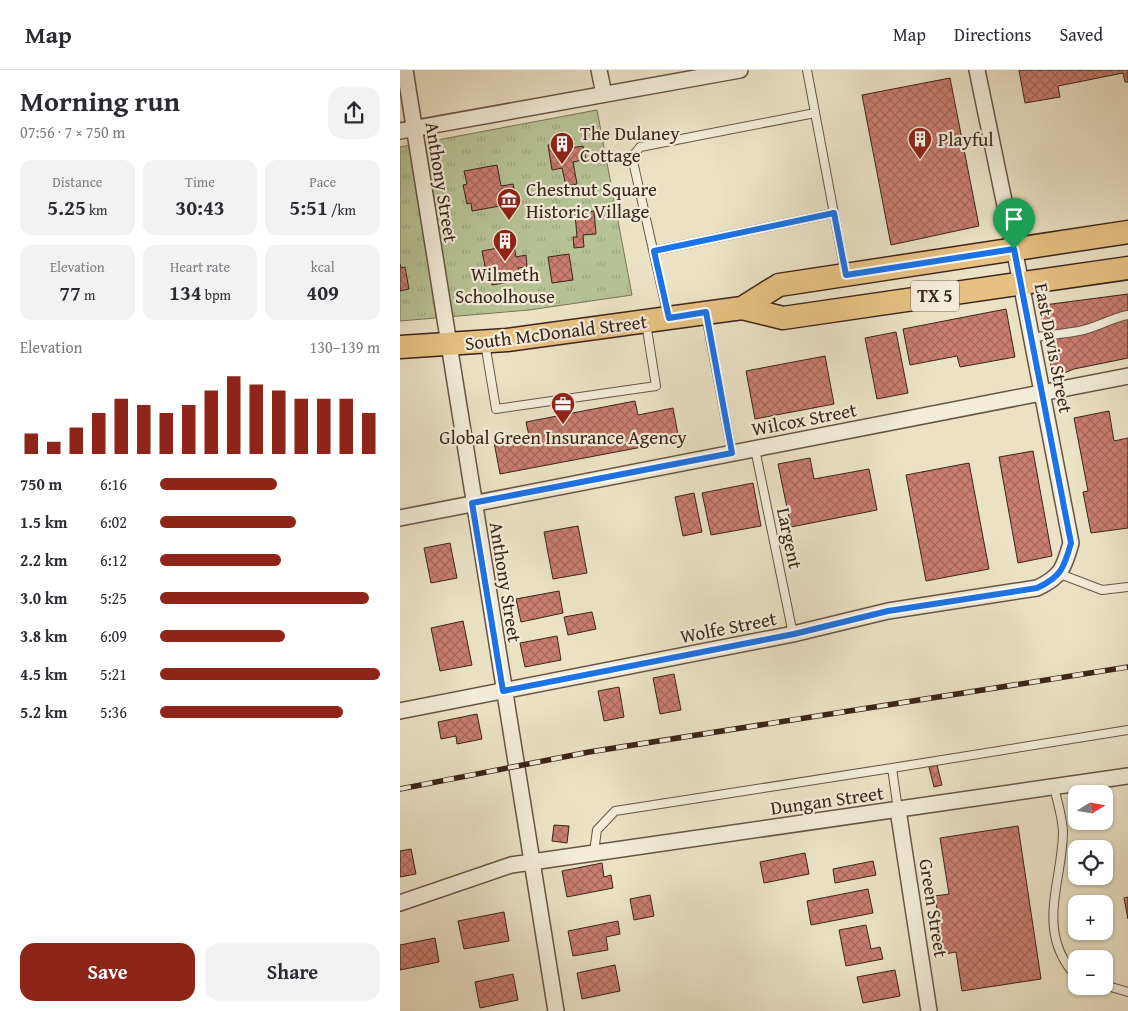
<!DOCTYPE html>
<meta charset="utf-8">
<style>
:root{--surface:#fff;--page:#f2f2f3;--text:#2b2b33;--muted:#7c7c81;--line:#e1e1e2;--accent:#8f2418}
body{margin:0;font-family:"Gentium Book Plus",serif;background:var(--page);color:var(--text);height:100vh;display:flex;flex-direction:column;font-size:19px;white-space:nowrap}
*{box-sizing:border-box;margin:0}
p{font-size:16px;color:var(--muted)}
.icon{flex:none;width:28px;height:28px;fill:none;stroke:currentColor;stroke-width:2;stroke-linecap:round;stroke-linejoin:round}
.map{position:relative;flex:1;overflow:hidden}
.drawer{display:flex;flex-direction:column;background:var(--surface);width:400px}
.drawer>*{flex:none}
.needle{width:32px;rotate:79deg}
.buttons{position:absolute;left:668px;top:715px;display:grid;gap:10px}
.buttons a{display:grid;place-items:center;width:45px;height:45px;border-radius:10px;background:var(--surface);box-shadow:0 1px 4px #0004;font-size:25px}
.pin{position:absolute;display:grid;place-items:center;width:42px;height:42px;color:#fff;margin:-51px -21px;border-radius:50% 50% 50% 0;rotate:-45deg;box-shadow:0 0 5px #0007}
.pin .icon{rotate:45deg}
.round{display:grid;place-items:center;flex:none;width:52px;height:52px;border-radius:15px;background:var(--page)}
.summary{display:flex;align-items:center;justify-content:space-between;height:85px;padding:0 20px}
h1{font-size:28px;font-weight:600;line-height:38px}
.metrics{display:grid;grid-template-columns:repeat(3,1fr);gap:8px;height:85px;padding:5px 20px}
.metrics div{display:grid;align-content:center;border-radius:12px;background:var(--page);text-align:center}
.metrics b{font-size:21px;font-weight:600}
.metrics small{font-size:14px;font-weight:400}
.metrics p{font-size:14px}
.chart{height:140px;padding:10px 20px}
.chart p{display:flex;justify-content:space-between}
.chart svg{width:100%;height:90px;margin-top:5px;stroke:var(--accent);stroke-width:6}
.button{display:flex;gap:10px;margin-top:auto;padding:10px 20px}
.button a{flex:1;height:58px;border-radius:15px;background:var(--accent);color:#fff;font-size:20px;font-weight:600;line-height:58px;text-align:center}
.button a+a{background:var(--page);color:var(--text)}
ul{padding:0 20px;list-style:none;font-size:16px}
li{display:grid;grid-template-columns:80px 60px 1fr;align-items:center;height:38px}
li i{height:12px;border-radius:6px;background:var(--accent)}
header{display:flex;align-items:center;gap:30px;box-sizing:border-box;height:70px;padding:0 25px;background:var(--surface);border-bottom:1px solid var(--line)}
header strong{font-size:24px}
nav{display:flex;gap:28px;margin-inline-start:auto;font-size:18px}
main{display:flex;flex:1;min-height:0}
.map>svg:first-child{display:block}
.park{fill:url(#park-tufts);stroke:#7a7458}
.building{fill:url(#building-cross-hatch);stroke:#3c241a}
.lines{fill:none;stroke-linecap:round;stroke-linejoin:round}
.service-casing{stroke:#685445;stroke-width:10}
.minor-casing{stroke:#685445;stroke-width:18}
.primary-casing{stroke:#3c241a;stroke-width:25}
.service{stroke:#f2ecd9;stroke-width:8}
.minor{stroke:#f2ecd9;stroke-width:15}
.primary{stroke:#e6c182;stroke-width:22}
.rail-casing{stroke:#3c241a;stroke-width:5.5}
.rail{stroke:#f2ecd9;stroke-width:4;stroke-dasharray:11;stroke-linecap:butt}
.route-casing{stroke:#fff;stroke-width:10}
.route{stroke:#1a73e8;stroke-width:6}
.labels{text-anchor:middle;stroke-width:4.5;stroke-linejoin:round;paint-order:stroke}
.shield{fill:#f2ecd9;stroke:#736053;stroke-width:1}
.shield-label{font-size:18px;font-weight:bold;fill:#3c241a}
.poi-label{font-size:19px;fill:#3c241a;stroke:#f2ecd9;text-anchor:start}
.street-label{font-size:19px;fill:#3c241a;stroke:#f2ecd9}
</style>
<header>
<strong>Map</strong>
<nav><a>Map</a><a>Directions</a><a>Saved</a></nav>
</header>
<main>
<section class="drawer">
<div class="summary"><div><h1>Morning run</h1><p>07:56 · 7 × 750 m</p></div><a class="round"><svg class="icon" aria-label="share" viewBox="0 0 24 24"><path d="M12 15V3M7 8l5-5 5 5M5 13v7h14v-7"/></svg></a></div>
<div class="metrics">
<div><p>Distance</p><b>5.25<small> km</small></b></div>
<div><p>Time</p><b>30:43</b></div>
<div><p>Pace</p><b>5:51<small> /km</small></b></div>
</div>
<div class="metrics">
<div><p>Elevation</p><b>77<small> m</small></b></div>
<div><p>Heart rate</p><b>134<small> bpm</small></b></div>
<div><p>kcal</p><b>409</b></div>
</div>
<div class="chart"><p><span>Elevation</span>130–139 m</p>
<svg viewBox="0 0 160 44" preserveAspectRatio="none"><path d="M5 44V34M15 44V38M25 44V31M35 44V24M45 44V17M55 44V20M65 44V24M75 44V20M85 44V13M95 44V6M105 44V10M115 44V13M125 44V17M135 44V17M145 44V17M155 44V24"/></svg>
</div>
<ul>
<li><b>750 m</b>6:16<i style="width:53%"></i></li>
<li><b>1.5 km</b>6:02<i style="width:62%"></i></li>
<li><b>2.2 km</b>6:12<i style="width:55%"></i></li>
<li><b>3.0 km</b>5:25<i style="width:95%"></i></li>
<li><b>3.8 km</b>6:09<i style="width:57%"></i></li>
<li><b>4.5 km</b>5:21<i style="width:100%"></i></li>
<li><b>5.2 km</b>5:36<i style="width:83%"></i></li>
</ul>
<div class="button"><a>Save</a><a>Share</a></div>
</section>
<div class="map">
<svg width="728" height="941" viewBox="0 0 728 941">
<defs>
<pattern id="park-tufts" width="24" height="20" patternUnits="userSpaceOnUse" patternTransform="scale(1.25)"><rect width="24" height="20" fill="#b7c395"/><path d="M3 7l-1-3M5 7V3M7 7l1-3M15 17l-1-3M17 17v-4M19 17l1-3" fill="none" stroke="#9ea780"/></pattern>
<pattern id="building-cross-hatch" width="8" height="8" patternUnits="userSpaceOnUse" patternTransform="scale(1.25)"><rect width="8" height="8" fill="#c97e6f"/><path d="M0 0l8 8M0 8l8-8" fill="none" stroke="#a4675a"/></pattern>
</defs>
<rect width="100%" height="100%" fill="#ebe2c5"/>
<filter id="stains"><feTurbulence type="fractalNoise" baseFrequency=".004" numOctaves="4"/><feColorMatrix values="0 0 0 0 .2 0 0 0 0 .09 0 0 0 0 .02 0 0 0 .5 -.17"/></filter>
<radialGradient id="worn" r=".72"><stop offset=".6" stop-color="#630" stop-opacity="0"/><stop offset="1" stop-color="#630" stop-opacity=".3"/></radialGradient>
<path class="park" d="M197 40 232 225 129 240 0 251V77Z"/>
<path class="building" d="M619 0H728V12H725L723 3 658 16 660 27 625 33Z
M550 8 579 156 491 175 462 25Z
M164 72 165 79 183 76 186 89 173 92 177 114 166 116 162 98 152 100 148 75Z
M97 95 101 116 113 114 117 133 72 141 71 133 67 134 63 115 67 114 64 101Z
M194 141 196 164 183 165 184 177 174 178 173 167H177L175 144Z
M114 175 116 187 126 185 127 197 118 198 120 210 92 215 90 201H86L82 181Z
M169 184 173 210 152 213 148 187Z
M0 194 1 198 5 197 9 219 0 221Z
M728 224V288L674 299 657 306 652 301 641 246 644 235Z
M606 239 615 287 560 297 557 286 510 295 503 259Z
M496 262 508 323 477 329 465 268Z
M425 286 434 334 355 349 346 301Z
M235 331 238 345 273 338 279 370 100 404 94 372 129 366 126 352Z
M709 341 714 371 728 368V458L691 463 683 422 688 421 674 348Z
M633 381 652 486 618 493 599 387Z
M410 388 414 409 469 399 477 440 391 457 378 394Z
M569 393 589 499 526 511 506 405Z
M353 413 361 456 311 465 302 423Z
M294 423 302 462 283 466 275 427Z
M178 456 187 503 153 509 144 462Z
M50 473 57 508 31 513 24 478Z
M159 521 163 543 121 552 116 529Z
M192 542 196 559 168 565 164 547Z
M63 551 72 595 40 601 31 558Z
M157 566 161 590 125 597 120 573Z
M274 604 281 640 260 644 253 608Z
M219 617 224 647 204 651 198 621Z
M77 644 82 669 57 674 56 666 41 669 38 652Z
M537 695 542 715 534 717 529 697Z
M154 755 169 756 167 773 152 771Z
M618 756 641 909 562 921 556 882 544 884 535 826 549 824 540 768Z
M11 779 16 804 0 807V781Z
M405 783 409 804 364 813 360 792Z
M473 791 476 805 435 813 433 799Z
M202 793 204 807 211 805 213 818 167 827 162 801Z
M468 819 473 843 411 855 407 831Z
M250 825 254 846 234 850 230 829Z
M728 827V849L724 828Z
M104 842 109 871 64 879 58 851Z
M218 851 220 864 206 867 208 880 173 886 168 861Z
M466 855 471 879 480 877 483 889 446 896 439 860Z
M35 868 39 892 0 900V875Z
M215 895 220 921 182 929 177 903Z
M495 900 500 926 463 933 457 907Z
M113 904 118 930 80 938 75 912Z"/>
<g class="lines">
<defs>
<path id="service" d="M407 0 445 202
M254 181 434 143
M306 245 332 383
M268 246 232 87 240 77 415 43
M631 268C647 265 663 264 679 261 696 258 711 248 728 245
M85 273 96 339 256 316 246 253
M355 379 393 564
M660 504 702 520 728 517
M492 698 728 660
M654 717C657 731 663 748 663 763 662 813 635 862 676 906
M194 782 197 760 215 741 492 698 498 740
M704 915 728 922"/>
<path id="minor" d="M5 0 156 941
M199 0 204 24
M0 61 340 0
M0 448 728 306
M0 641 393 564 488 541 637 518C661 507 664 498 671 473L621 213 577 0
M498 740 529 941
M0 833 111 795 728 706"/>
<path id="primary" d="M342 238 379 215 728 162
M0 277 107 270 342 238 383 248 728 198"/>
</defs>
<use href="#service" class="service-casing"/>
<use href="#minor" class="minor-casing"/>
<use href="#primary" class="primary-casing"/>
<use href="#service" class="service"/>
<use href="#minor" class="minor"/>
<use href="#primary" class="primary"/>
<defs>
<path id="rail" d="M0 719 189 682 728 597"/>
</defs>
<use href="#rail" class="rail-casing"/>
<use href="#rail" class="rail"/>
</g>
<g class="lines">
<defs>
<path id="route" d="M434 143 446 205 614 179 671 473C664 498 661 507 637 518L488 541 394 564 103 621 72 433 332 383 306 242 269 248 254 181Z"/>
</defs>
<use href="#route" class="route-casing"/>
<use href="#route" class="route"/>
</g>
<defs>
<symbol id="building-pin" viewBox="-11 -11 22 30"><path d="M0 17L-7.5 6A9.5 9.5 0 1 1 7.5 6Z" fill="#8f2418" stroke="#f2ecd9"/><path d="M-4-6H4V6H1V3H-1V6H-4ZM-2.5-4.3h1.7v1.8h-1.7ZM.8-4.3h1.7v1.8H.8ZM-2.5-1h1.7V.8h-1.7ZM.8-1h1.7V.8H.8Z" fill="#fff"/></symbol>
<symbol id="museum-pin" viewBox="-11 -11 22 30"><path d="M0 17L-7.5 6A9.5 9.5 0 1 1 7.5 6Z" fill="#8f2418" stroke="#f2ecd9"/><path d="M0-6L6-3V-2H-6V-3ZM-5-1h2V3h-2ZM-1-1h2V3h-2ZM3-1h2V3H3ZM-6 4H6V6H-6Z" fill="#fff"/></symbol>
<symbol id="office-pin" viewBox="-11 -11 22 30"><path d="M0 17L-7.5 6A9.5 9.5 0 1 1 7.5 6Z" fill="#8f2418" stroke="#f2ecd9"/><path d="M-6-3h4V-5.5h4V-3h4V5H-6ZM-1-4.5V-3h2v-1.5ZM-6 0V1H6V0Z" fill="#fff"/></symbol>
</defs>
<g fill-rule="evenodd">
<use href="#building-pin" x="506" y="55" width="28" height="38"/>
<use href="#building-pin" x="148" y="60" width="28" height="38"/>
<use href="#museum-pin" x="95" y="116" width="28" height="38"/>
<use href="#building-pin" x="91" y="157" width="28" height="38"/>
<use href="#office-pin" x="149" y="320" width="28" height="38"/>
</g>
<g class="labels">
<rect class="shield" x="511" y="210.5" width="48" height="31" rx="4"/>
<g class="shield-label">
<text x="535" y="232">TX 5</text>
</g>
<g class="poi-label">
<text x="180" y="70">The Dulaney<tspan x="180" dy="22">Cottage</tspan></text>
<text x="538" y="76">Playful</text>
<text x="126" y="126">Chestnut Square<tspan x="126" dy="22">Historic Village</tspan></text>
<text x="105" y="211" text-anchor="middle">Wilmeth<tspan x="105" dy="22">Schoolhouse</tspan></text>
<text x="163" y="374" text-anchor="middle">Global Green Insurance Agency</text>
</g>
<g class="street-label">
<text transform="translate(42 112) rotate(81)" y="7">Anthony Street</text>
<text transform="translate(156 262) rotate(-7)" y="7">South McDonald Street</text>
<text transform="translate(654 278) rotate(79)" y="7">East Davis Street</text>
<text transform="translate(404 349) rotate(-11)" y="7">Wilcox Street</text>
<text transform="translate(390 468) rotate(78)" y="7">Largent</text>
<text transform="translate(106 512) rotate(81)" y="7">Anthony Street</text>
<text transform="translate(328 557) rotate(-11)" y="7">Wolfe Street</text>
<text transform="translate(427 730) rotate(-8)" y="7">Dungan Street</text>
<text transform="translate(534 838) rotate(81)" y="7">Green Street</text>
</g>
</g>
<rect width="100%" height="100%" filter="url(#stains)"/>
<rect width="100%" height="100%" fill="url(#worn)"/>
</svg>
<div class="buttons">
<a><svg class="needle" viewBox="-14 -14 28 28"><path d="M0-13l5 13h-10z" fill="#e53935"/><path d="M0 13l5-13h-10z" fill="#7c7c81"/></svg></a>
<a><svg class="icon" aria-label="locate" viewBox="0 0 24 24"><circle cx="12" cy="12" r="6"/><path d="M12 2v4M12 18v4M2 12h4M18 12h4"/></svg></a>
<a>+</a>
<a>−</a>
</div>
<div class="pin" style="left:614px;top:179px;background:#1e9e55"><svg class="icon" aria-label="arrive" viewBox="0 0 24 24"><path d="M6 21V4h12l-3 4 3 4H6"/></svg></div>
</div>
</main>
